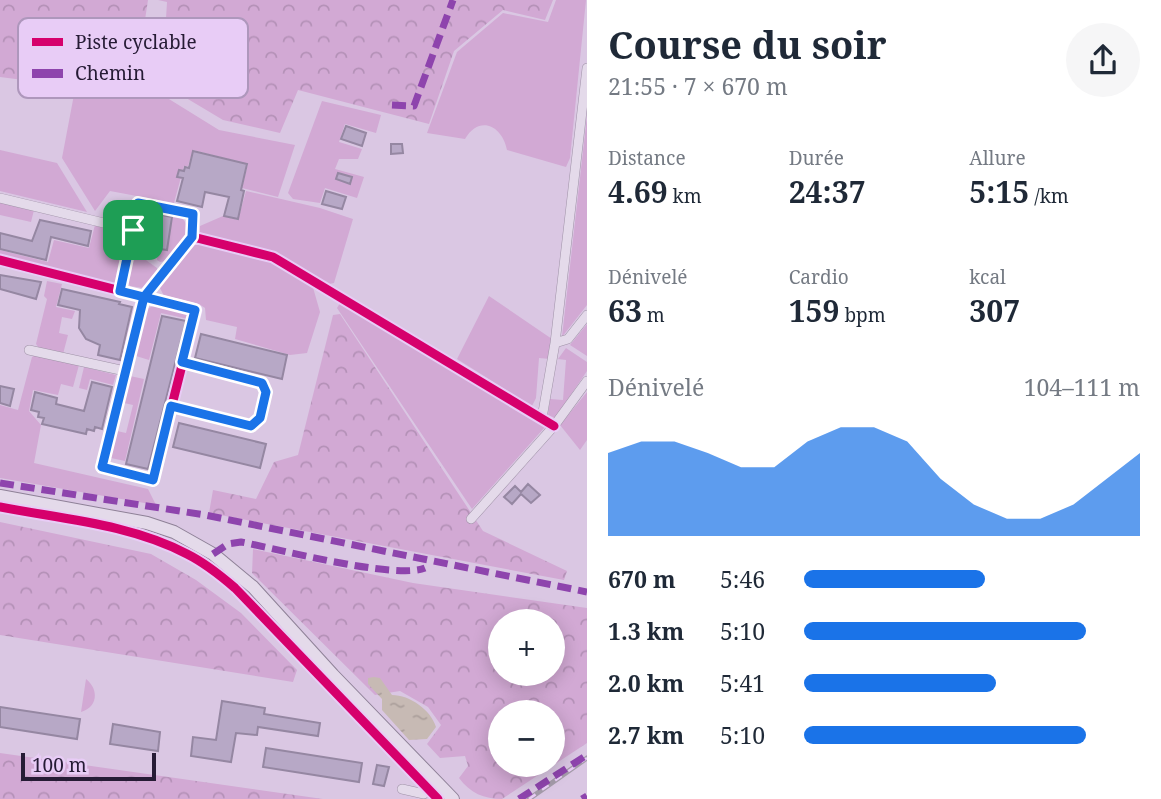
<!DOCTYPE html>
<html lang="fr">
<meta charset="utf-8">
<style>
:root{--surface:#fff;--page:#f6f6f7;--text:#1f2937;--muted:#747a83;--accent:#1a73e8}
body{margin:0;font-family:"Noto Serif",serif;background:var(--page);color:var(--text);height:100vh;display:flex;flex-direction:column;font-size:26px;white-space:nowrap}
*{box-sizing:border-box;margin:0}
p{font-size:23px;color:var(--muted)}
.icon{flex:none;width:38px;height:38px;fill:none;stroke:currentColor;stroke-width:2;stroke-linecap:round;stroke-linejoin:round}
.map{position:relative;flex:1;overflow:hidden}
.sheet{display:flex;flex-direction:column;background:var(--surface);width:574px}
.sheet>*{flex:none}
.controls{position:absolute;left:488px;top:609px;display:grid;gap:14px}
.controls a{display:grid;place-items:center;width:77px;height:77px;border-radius:50%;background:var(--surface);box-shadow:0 4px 18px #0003;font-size:35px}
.scale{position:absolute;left:21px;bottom:18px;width:135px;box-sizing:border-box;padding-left:7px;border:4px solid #261b35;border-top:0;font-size:19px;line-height:24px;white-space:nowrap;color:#261b35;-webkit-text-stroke:5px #e8ccf6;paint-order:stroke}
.pin{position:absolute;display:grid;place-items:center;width:60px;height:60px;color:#fff;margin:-30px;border-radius:14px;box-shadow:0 4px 10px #0006}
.round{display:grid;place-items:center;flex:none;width:74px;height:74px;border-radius:37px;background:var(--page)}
.head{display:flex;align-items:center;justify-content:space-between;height:119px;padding:0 21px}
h1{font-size:38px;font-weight:700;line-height:52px}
.metrics{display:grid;grid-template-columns:repeat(3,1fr);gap:10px;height:119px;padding:7px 21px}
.metrics div{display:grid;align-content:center}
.metrics b{font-size:30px;font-weight:700}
.metrics small{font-size:19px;font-weight:400}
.metrics p{font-size:19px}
.chart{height:196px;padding:14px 21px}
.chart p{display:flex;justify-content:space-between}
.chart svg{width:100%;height:126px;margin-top:7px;fill:var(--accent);opacity:.7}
ul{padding:0 21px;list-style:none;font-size:23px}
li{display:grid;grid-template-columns:112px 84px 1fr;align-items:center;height:52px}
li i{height:18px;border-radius:9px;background:var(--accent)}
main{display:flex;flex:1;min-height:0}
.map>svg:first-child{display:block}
.grass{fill:#d2a9d4}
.forest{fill:url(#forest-crowns);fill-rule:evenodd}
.water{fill:url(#water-ripples)}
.building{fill:#b7a8c6;stroke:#9587a2;stroke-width:2}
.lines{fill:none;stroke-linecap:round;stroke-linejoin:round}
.street-casing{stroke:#9f92a7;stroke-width:10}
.secondary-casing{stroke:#8e8197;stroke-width:14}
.street{stroke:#e4daea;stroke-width:9}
.secondary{stroke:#e4daea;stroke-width:12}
.rail-casing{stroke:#a49ba9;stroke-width:5}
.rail{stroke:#e8ccf6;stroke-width:2.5;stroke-dasharray:8;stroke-linecap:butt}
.quiet{stroke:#8e44ad;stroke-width:7;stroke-dasharray:14 7;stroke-linecap:butt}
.cycleway-casing{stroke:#e8ccf6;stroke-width:13}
.cycleway{stroke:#d6006c;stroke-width:9}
.route-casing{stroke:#fff;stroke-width:14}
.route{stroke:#1a73e8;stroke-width:9}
.key{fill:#e8ccf6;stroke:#ae97bc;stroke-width:2}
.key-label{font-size:19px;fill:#261b35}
</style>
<main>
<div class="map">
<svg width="587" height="799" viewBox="0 0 587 799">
<defs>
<pattern id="forest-crowns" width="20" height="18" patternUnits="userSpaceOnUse" patternTransform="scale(1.75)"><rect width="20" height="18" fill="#d2a9d4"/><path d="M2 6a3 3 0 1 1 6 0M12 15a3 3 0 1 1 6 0" fill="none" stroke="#b491b7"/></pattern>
<pattern id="water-ripples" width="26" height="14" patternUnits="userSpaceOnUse" patternTransform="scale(1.75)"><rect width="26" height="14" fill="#c7bab4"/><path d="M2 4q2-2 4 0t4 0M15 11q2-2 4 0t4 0" fill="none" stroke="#ab9f9b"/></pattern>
</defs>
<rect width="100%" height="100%" fill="#dac7e3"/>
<path class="grass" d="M556 0H586L570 158 566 167 507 150C502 125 479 115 465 139L427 133 457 52 503 13 548 22Z
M113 80 156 91 219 130 295 145 278 197 242 188 248 164 193 150 188 166H184L174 203 110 191 95 211 62 158 76 84 91 82 99 88 111 85Z
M322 101 381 115 376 133 345 124 339 142 362 149 358 159H339L335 169 364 177 357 198 325 188 320 203 293 199 288 193Z
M587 116V305L562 337Z
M0 150 57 163 87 212 0 191Z
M246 191 320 208 353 219 334 283 329 284 269 251 207 237 200 232V226L223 216 238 220Z
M0 202 34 210 31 222 0 215Z
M172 213C202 224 179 245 167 261L160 262 157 260 158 248 167 249Z
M95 225 128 233 116 286 0 257V250L48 262 54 240 89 248Z
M196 242 271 261 312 284 320 312 307 353 290 355 235 339 237 327 206 320 205 308 199 304 164 296 159 286 190 243Z
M136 253 157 268V272L143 288 130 286 127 281 132 256Z
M47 281 62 284 56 307 75 311 72 319 62 317 59 333 68 335 63 354 39 348 36 344 47 299 44 296Z
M489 296 552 339 550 359 539 358 536 398 532 406 457 359Z
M340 303 545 427 472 509 337 308Z
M156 305 189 314 188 319 161 313 149 360 136 356 146 309Z
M587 324V356L570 345Z
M566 348 587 362V371L555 418 548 415 550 399 563 400 566 360 558 359Z
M36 355 79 365 73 387 61 384 58 395 33 390 29 411 41 425 34 463 148 489 156 505 0 478V405L18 410 32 357Z
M84 367 116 375 113 385 90 379 87 390 79 388Z
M130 376 144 379 125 461 111 458 117 431 126 433 133 405 124 403Z
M587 392V440L580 450 560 425Z
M86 679C99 689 98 707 81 712Z"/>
<path class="forest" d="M0 0H148L143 33 77 21 39 82 0 77Z
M158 0H553L545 20 503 10 454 51 429 124 298 90 280 133 223 120 156 80 152 58 165 35 167 2Z
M340 314 483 531 567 571 564 580 209 513 213 490 256 499 274 462 298 455 333 315Z
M0 522 151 554 196 580 241 613 297 670 293 682 0 635Z
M253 549 413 583 587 608V743L502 799C484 799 470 793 459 778L468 766 465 756 440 758 427 744 441 725 428 707 400 691 375 695 252 573ZM500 621H553V674H500ZM500 712H553V765H500Z
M0 753 323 799H0Z"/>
<path class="water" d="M374 677 380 678 392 695C410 695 431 710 436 727L427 739 409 740 382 710V699L368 684V678Z"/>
<path class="building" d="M346 126 366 133 362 146 341 139Z
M391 144H402L403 153 391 154Z
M193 151 247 164 241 190 244 191 238 219 224 216 229 197 205 192 202 207 177 201 183 178 177 177 179 170 184 171 185 167 189 168Z
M338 173 352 177 350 184 336 179Z
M326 191 346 197 342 209 322 204Z
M152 213 172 217 167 250 147 247Z
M40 220 91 231 88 246 51 237 46 260 0 249V233L32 241Z
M0 275 41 282 36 299 0 289Z
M62 289 120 302 119 304 132 307 120 360 98 355 100 345 86 339 79 328 80 310 58 305Z
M162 316 186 321 148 469 126 464Z
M201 334 287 355 282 379 195 358Z
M92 382 112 387 102 429 95 427 94 431 87 429 86 434 42 424 44 418 38 417 39 412 31 410 35 392 57 398 56 404 84 411Z
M0 386 14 389 10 406 0 403Z
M179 423 266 444 260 468 173 447Z
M528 484 540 495 531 503 521 494 512 504 504 497 515 486 521 492Z
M222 701 265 708 264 714 320 723 318 736 258 727 257 735 236 733 231 762 191 756 193 737 216 740Z
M0 707 80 719 77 739 0 727Z
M113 724 160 732 158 751 110 744Z
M266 748 362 763 359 782 263 767Z
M377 765 389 767 384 786 373 784Z"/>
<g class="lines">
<defs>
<path id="street" d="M0 198 133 230
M0 260C65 277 130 293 196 310L153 480 102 467 143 297 193 237 273 257 554 426
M120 291 138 203 193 214V237
M555 343 568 339 587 315
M29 350 125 371
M171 406 252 426C262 415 269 398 262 383L182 362
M542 418 555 343 587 68
M471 519 554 426 587 381
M402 789 424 794"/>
<path id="secondary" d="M0 496 147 523 174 532 213 554 253 587 333 675 453 799"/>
</defs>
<use href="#street" class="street-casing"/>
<use href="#secondary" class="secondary-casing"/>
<use href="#street" class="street"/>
<use href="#secondary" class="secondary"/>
<defs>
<path id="rail" d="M529 799 587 758"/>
</defs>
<use href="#rail" class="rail-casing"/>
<use href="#rail" class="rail"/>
<path class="quiet" d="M392 105 414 106 453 0
M0 483 205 515 587 592
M213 554 228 544 241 542C278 549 396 580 425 568
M519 799 587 755
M582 799 587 796"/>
<defs>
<path id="cycleway" d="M0 260C65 277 130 293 196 310L153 480 102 467 143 297 193 237 273 257 554 426
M0 507C62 519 130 524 187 554 205 563 220 575 235 588L438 799"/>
</defs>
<use href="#cycleway" class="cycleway-casing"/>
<use href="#cycleway" class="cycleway"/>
</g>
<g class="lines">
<defs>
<path id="route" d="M133 230 120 291 144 297 102 467 153 480 171 406 251 426 260 418 266 392 262 383 182 362 195 310 144 297 192 237 193 214 138 203 133 230"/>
</defs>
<use href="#route" class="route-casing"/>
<use href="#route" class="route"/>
</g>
<rect x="18" y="18" width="230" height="80" rx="10" class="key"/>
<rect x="32" y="38" width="31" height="8" fill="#d6006c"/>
<rect x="32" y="69" width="31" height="9" fill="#8e44ad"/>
<g class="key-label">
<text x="75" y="49">Piste cyclable</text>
<text x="75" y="80">Chemin</text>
</g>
</svg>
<div class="controls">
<a>+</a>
<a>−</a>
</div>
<div class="scale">100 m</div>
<div class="pin" style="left:133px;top:230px;background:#1e9e55"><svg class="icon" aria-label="arrive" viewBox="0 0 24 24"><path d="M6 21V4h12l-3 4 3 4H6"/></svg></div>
</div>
<section class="sheet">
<div class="head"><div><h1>Course du soir</h1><p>21:55 · 7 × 670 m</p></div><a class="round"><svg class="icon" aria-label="share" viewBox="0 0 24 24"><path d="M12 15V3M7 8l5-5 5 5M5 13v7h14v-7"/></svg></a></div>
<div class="metrics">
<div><p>Distance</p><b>4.69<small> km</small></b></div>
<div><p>Durée</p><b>24:37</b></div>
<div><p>Allure</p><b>5:15<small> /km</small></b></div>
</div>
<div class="metrics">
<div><p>Dénivelé</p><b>63<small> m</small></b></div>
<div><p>Cardio</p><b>159<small> bpm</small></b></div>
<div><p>kcal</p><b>307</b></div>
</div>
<div class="chart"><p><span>Dénivelé</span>104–111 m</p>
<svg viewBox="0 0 160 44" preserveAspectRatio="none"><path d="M0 44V15L10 11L20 11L30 15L40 20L50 20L60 11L70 6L80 6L90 11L100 24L110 33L120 38L130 38L140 33L150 24L160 15V44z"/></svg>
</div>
<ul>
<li><b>670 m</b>5:46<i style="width:54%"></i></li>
<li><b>1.3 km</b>5:10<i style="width:84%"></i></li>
<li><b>2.0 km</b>5:41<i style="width:57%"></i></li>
<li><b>2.7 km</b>5:10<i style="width:84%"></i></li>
</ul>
</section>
</main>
